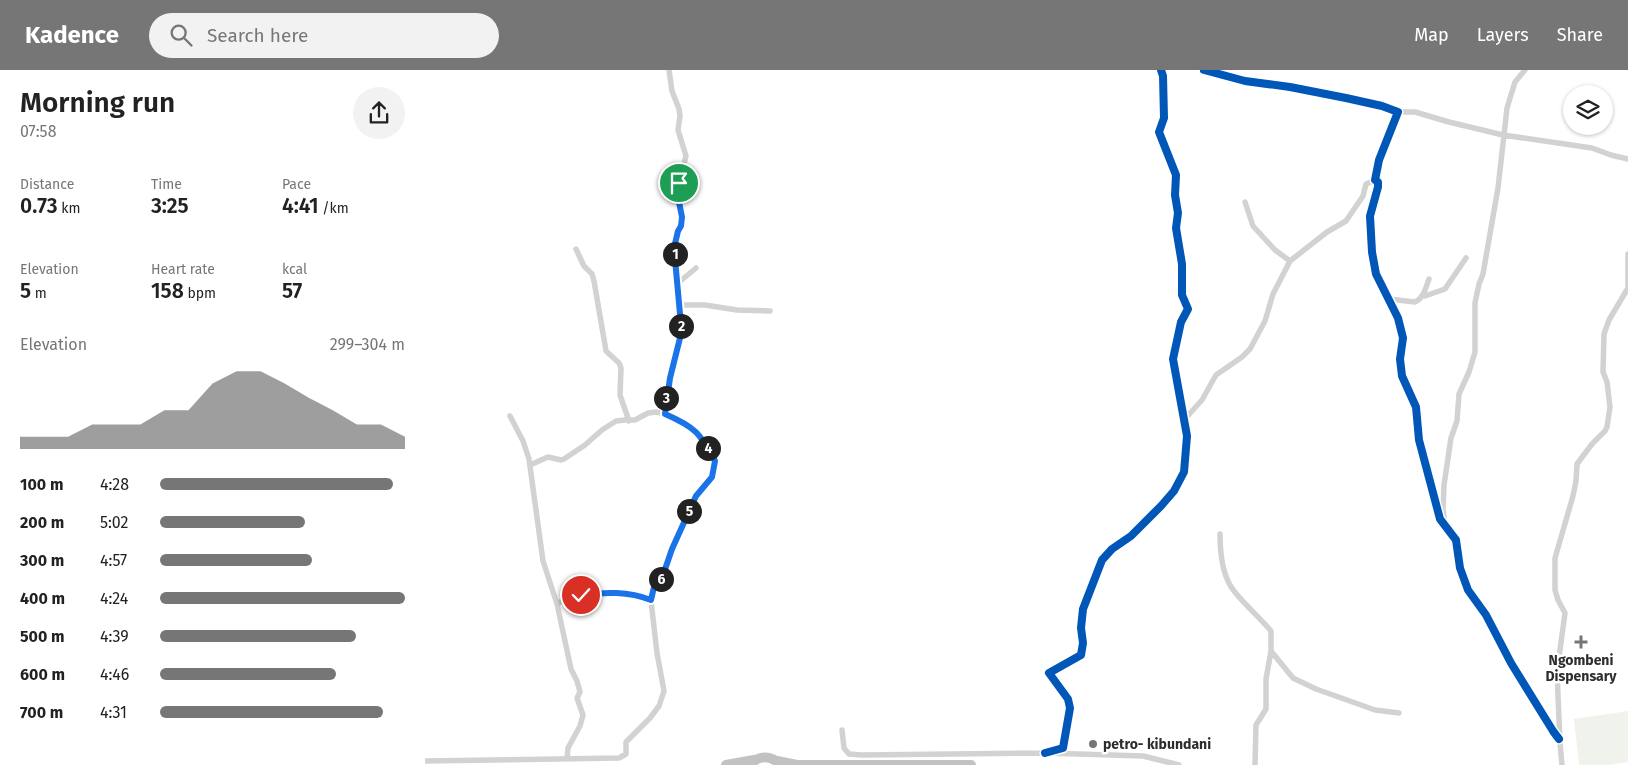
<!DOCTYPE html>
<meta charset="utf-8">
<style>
:root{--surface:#fff;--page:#f2f2f2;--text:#222;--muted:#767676;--accent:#767676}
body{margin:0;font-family:"Fira Sans",sans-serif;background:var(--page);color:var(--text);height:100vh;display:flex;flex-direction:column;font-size:19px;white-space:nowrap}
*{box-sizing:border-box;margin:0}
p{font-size:16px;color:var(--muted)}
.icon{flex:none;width:28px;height:28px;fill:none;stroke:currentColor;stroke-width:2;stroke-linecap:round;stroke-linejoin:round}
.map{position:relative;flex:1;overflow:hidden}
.details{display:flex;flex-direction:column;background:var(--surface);width:425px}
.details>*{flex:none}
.controls{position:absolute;left:1138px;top:15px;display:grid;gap:10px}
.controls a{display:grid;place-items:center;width:50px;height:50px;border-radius:50%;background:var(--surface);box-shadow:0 1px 4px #0004;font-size:25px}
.pin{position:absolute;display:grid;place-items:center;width:42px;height:42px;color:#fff;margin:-21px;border:2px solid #fff;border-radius:50%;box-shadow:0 1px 5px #0007}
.km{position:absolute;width:25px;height:25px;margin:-12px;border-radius:50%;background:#222;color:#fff;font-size:14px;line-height:25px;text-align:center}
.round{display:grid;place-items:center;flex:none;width:52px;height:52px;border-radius:26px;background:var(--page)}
.headline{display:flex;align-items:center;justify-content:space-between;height:85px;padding:0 20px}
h1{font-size:28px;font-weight:600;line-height:38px}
.figures{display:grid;grid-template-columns:repeat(3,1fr);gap:8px;height:85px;padding:5px 20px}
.figures div{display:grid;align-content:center}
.figures b{font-size:21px;font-weight:600}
.figures small{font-size:14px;font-weight:400}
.figures p{font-size:14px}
.chart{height:140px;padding:10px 20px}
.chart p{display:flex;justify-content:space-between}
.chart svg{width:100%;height:90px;margin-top:5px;fill:var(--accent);opacity:.7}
ul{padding:0 20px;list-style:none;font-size:16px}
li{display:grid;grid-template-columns:80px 60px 1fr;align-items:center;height:38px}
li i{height:12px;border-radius:6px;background:var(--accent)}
header{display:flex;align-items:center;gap:30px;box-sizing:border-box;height:70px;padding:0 25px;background:var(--accent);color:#fff}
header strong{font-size:24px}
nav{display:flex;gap:28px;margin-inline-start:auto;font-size:18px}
.search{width:350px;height:45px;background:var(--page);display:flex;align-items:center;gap:12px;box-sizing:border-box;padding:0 18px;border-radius:28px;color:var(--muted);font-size:19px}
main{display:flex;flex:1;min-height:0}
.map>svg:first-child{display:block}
.green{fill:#f0f3ec}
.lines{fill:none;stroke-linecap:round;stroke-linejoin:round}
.minor{stroke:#d2d2d2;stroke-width:5.5}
.trunk{stroke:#c2c2c2;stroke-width:10}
.cycleway-casing{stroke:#fff;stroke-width:11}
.cycleway{stroke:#0057b8;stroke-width:8}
.route-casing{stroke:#fff;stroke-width:10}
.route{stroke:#1a73e8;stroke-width:6}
.poi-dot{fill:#767676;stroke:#fff;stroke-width:2}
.labels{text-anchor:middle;stroke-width:5;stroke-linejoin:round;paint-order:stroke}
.poi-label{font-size:14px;font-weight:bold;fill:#2d2d2d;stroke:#fff}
</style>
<header>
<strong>Kadence</strong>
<div class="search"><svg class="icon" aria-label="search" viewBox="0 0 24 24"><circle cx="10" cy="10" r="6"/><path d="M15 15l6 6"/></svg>Search here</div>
<nav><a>Map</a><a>Layers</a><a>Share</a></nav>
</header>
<main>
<section class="details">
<div class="headline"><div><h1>Morning run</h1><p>07:58</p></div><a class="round"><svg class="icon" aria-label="share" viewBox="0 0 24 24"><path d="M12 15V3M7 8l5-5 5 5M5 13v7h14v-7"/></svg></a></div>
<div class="figures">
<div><p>Distance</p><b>0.73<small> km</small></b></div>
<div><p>Time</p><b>3:25</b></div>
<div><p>Pace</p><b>4:41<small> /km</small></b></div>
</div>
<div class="figures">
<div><p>Elevation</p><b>5<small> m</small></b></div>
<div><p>Heart rate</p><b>158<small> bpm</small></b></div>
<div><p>kcal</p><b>57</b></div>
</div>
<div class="chart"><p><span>Elevation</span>299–304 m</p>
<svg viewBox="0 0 160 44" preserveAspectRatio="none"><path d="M0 44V38L10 38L20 38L30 32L40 32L50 32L60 25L70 25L80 12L90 6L100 6L110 12L120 19L130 25L140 32L150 32L160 38V44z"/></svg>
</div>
<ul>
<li><b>100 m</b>4:28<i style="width:95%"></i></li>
<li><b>200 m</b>5:02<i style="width:59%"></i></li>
<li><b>300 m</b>4:57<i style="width:62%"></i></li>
<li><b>400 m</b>4:24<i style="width:100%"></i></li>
<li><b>500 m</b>4:39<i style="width:80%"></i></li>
<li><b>600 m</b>4:46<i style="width:72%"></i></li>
<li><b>700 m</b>4:31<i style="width:91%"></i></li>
</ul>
</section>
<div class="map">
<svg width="1203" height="695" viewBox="0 0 1203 695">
<rect width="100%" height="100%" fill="#fff"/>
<path class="green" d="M1203 641V692L1183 695H1154L1149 649Z"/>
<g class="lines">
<path class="minor" d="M779 0 820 11 865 17 921 28 957 36 973 42 954 90 950 110 953 112V117L945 146 947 182 951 204 973 248 978 268 975 289 977 306 991 337 994 370 1015 449 1031 470 1035 498 1043 520 1061 545 1086 593 1128 661 1134 669
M973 42H990L1024 52 1078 65 1167 78 1186 85 1203 89
M820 132 828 156 850 180 865 191 902 162 921 151 938 126 941 114 950 110
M151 179 159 196 167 204 169 211 180 275 181 281 194 293 196 298 195 325 204 351
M253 213 271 198
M998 225 1000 226 1020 219 1041 188
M964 229 990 232C999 228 1001 217 1004 209
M253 235H280L312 240 345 241
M240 344 245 308 255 268 256 255 249 178 253 161 256 156 257 147 252 121 261 86 253 60 255 46 254 39 247 21 244 0
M85 346 98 371 104 389 118 491 132 534 146 599 152 611 155 622 152 628 158 645 155 656 143 678 142 689
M758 351 777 330 791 305 817 287 825 279 840 251 848 224 865 191
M1020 454 1018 439 1019 415 1026 368 1032 351 1034 324 1044 302 1050 282V233L1054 214 1058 204 1073 118 1082 38 1090 12 1100 0
M795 464C795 482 797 506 809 521 820 535 834 547 846 561V581L841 609V639L831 655 830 695
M132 534C157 517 199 520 226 531
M846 581 868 608 891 619 950 640 974 643
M417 660 419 678 424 684 437 685 620 683 718 686 754 695
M620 683 638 678 645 638 643 629 624 603 656 585 658 573 656 558 658 539 677 490 687 479 706 466 736 436 749 421 759 402 762 366 748 289 756 252 763 239 757 225V194L751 158 753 143 750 125 751 105 734 62 739 48 738 6 736 0
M0 691 194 688 201 684V672L225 648 234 636 239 621 232 583 226 531 229 517 237 508 247 479 271 426 287 407 290 391 277 367 267 357 240 344 231 342 223 343 210 350H200L191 351 177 360 160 375 139 389 136 390 123 387 105 395
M1137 695 1135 673 1132 602 1140 543 1133 530 1130 520V488L1148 426 1151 411 1152 394 1167 374 1180 361 1182 357 1185 337 1182 312 1178 302 1179 264 1184 250 1203 218V184"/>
<path class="trunk" d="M352 691 372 695H546
M301 695 329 690
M324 695C334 685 346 685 356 695"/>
<defs>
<path id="cycleway" d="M779 0 820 11 865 17 921 28 957 36 973 42 954 90 950 110 953 112V117L945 146 947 182 951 204 973 248 978 268 975 289 977 306 991 337 994 370 1015 449 1031 470 1035 498 1043 520 1061 545 1086 593 1128 661 1134 669
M620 683 638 678 645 638 643 629 624 603 656 585 658 573 656 558 658 539 677 490 687 479 706 466 736 436 749 421 759 402 762 366 748 289 756 252 763 239 757 225V194L751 158 753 143 750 125 751 105 734 62 739 48 738 6 736 0"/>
</defs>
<use href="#cycleway" class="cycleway-casing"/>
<use href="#cycleway" class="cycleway"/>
</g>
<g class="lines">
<defs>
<path id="route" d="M156 525C180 522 203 521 226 530L229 517 237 508 247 479 271 426 287 407 290 391C275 363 270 357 240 344L245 308 255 268 256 255 249 178 253 161 256 156 257 147 252 122 254 113"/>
</defs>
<use href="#route" class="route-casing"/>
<use href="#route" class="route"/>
</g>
<g class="poi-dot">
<path d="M1153.5 564.5h5v5h5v5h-5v5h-5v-5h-5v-5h5z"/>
<circle cx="668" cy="674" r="5"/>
</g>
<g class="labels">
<g class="poi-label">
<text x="1156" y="595">Ngombeni<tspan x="1156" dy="16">Dispensary</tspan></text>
<text x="678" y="679" text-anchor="start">petro- kibundani</text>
</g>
</g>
</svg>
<div class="controls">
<a><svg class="icon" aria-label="layers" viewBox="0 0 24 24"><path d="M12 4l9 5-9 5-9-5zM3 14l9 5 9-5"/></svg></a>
</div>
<div class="pin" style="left:254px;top:113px;background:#1e9e55"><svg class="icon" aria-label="arrive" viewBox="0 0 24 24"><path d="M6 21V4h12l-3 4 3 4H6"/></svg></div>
<div class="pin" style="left:156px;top:525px;background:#d93025"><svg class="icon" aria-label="check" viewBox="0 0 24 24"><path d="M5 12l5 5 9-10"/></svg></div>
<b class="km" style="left:250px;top:184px">1</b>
<b class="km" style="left:256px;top:256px">2</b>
<b class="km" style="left:241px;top:328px">3</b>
<b class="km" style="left:283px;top:378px">4</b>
<b class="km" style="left:264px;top:441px">5</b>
<b class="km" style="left:236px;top:509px">6</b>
</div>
</main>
